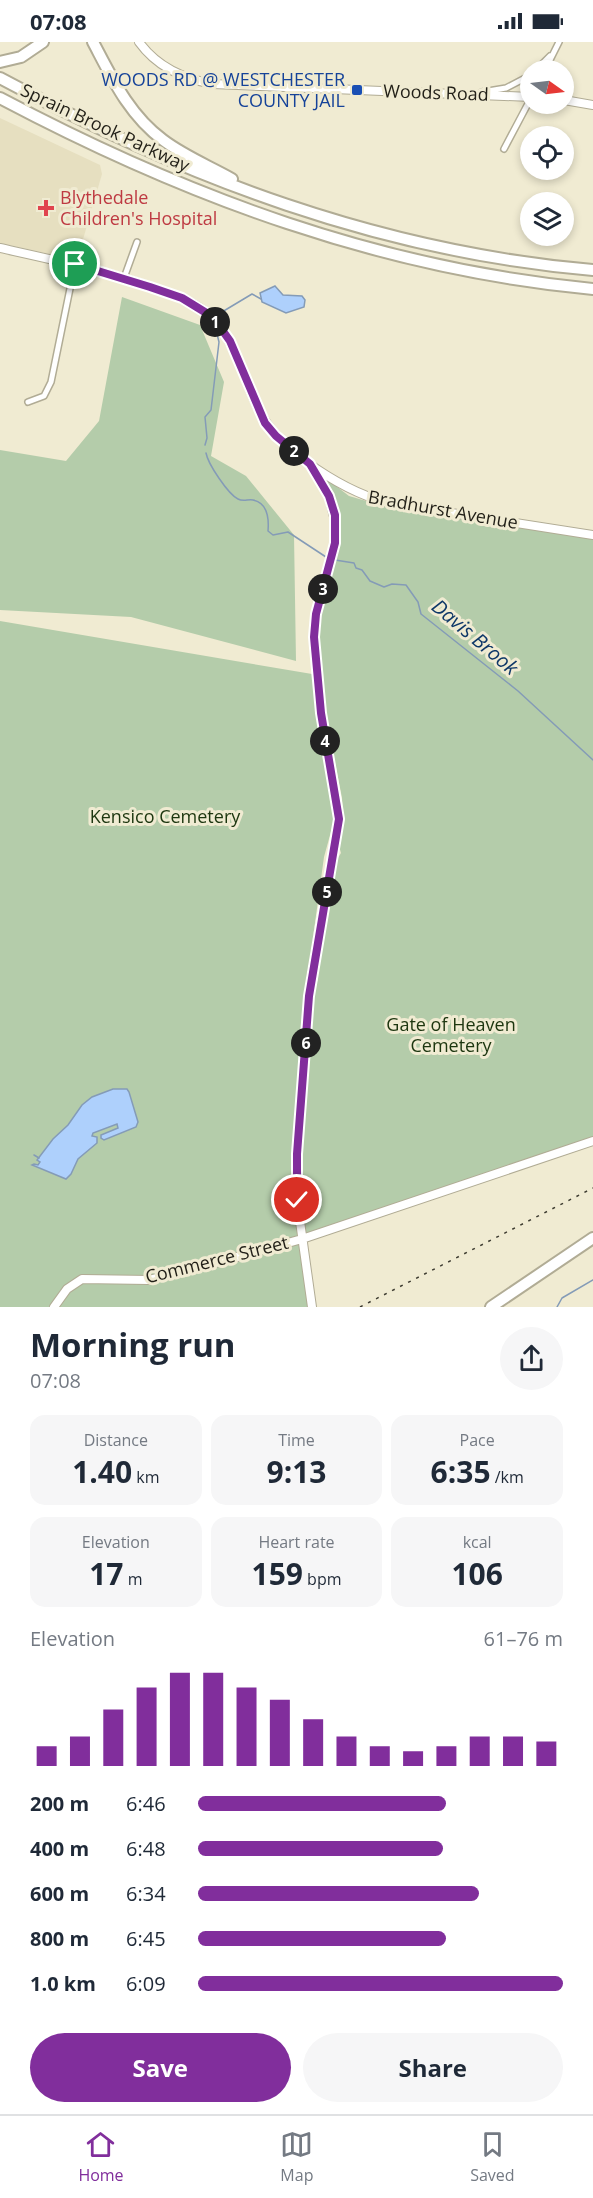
<!DOCTYPE html>
<meta charset="utf-8">
<style>
:root{--surface:#fff;--page:#f6f6f7;--text:#1f2937;--muted:#747a83;--line:#e0e1e3;--accent:#812e9c}
body{margin:0;font-family:"Open Sans",sans-serif;background:var(--page);color:var(--text);height:100vh;display:flex;flex-direction:column;font-size:22px;white-space:nowrap}
*{box-sizing:border-box;margin:0}
p{font-size:20px;color:var(--muted)}
.icon{flex:none;width:33px;height:33px;fill:none;stroke:currentColor;stroke-width:2;stroke-linecap:round;stroke-linejoin:round}
.map{position:relative;height:1265px;overflow:hidden}
.drawer{display:flex;flex-direction:column;background:var(--surface);flex:1}
.drawer>*{flex:none}
.needle{width:39px;rotate:104deg}
.tools{position:absolute;left:520px;top:18px;display:grid;gap:12px}
.tools a{display:grid;place-items:center;width:54px;height:54px;border-radius:50%;background:var(--surface);box-shadow:0 3px 9px #0003;font-size:30px}
.pin{position:absolute;display:grid;place-items:center;width:51px;height:51px;color:#fff;margin:-26px;border:3px solid #fff;border-radius:50%;box-shadow:0 2px 6px #0007}
.km{position:absolute;width:30px;height:30px;margin:-15px;border-radius:50%;background:#222;color:#fff;font-size:16px;line-height:30px;text-align:center}
.round{display:grid;place-items:center;flex:none;width:63px;height:63px;border-radius:32px;background:var(--page)}
.summary{display:flex;align-items:center;justify-content:space-between;height:102px;padding:0 30px}
h1{font-size:33px;font-weight:700;line-height:45px}
.figures{display:grid;grid-template-columns:repeat(3,1fr);gap:9px;height:102px;padding:6px 30px}
.figures div{display:grid;align-content:center;border-radius:15px;background:var(--page);text-align:center}
.figures b{font-size:30px;font-weight:700}
.figures small{font-size:16px;font-weight:400}
.figures p{font-size:16px}
.chart{height:168px;padding:12px 30px}
.chart p{display:flex;justify-content:space-between}
.chart svg{width:100%;height:108px;margin-top:6px;stroke:var(--accent);stroke-width:6}
.button{display:flex;gap:12px;margin-top:auto;padding:12px 30px}
.button a{flex:1;height:69px;border-radius:36px;background:var(--accent);color:#fff;font-size:24px;font-weight:700;line-height:69px;text-align:center}
.button a+a{background:var(--page);color:var(--text)}
ul{padding:0 30px;list-style:none;font-size:20px}
li{display:grid;grid-template-columns:96px 72px 1fr;align-items:center;height:45px}
li i{height:15px;border-radius:8px;background:var(--accent)}
.status{display:flex;justify-content:space-between;align-items:center;height:42px;padding:0 30px;background:var(--surface);direction:ltr}
.status svg{height:16px;fill:currentColor}
.dock{display:flex;justify-content:space-around;align-items:center;height:84px;border-top:2px solid var(--line);background:var(--surface);font-size:16px;color:var(--muted)}
.dock a{display:grid;justify-items:center;gap:3px}
.dock .current{color:var(--accent)}
.map>svg:first-child{display:block}
.built{fill:#e6dfc0}
.green{fill:#b4ccaa}
.water{fill:#aed0fc;stroke:#849bb7;stroke-width:1.5}
.lines{fill:none;stroke-linecap:round;stroke-linejoin:round}
.stream{stroke:#849bb7;stroke-width:1.5}
.street-casing{stroke:#b1ac95;stroke-width:8}
.secondary-casing{stroke:#b1ac95;stroke-width:10}
.highway-casing{stroke:#b1ac95;stroke-width:14}
.street{stroke:#fff;stroke-width:5}
.secondary{stroke:#fff;stroke-width:8}
.highway{stroke:#fff;stroke-width:10}
.rail{stroke:#3e3c31;stroke-width:1.5;stroke-dasharray:3 6;stroke-linecap:butt}
.route-casing{stroke:#fff;stroke-width:12}
.route{stroke:#812e9c;stroke-width:8}
.transit-dot{fill:#1a4fb4;stroke:#f0ebd2;stroke-width:2}
.health-dot{fill:#e0444e;stroke:#f0ebd2;stroke-width:2}
.labels{text-anchor:middle;stroke-width:6;stroke-linejoin:round;paint-order:stroke}
.transit-label{font-size:18px;fill:#164399;stroke:#f0ebd2;text-anchor:end}
.street-label{font-size:18px;fill:#211f17;stroke:#f0ebd2}
.health-label{font-size:18px;fill:#be3a42;stroke:#f0ebd2;text-anchor:start}
.park-label{font-size:18px;fill:#1c360f;stroke:#f0ebd2}
.water-label{font-size:20px;font-style:italic;fill:#0f3868;stroke:#f0ebd2}
</style>
<div class="status"><b>07:08</b><svg viewBox="0 0 49 12"><path d="M0 12V9h3v3zM5 12V6h3v6zM10 12V3h3v9zM15 12V0h3v12zM26 1h20v11H26zM47 4h2v5h-2z"/></svg></div>
<div class="map">
<svg width="593" height="1265" viewBox="0 0 593 1265">
<rect width="100%" height="100%" fill="#f0ebd2"/>
<path class="built" d="M0 76 100 123 102 132 77 218 0 201Z"/>
<path class="green" d="M122 255 200 283 224 340 211 414 246 434 294 493 296 619 131 575 0 568V408L66 419 99 379Z
M323 434 349 454 387 465 593 497V1096L308 1191 304 1189 299 1129 313 951 318 937 316 929 336 819 341 811 339 804 343 772 342 756 322 654 318 619 317 583 339 488V478L334 460 321 437Z
M0 579 312 632 318 686 332 752 335 775 324 815 301 983 293 1149 308 1265H0Z"/>
<path class="water" d="M275 244 283 253 302 254 305 258 304 265 286 271 262 260 260 251Z
M113 1047H127L129 1050 138 1080 136 1085 104 1098 101 1096V1093L118 1086 117 1082 93 1091 92 1094 97 1095V1101L78 1117 71 1132 66 1137 32 1123 34 1122 38 1123 40 1120 37 1118 53 1097 68 1083 82 1063 92 1055Z"/>
<g class="lines">
<path class="stream" d="M217 273 252 252 261 257
M205 403 207 396 205 375 211 368 219 300 216 288
M206 411C208 422 228 452 238 457 243 460 248 457 253 458 268 461 269 477 268 489L273 493 288 490 326 515
M335 518 354 521 356 526 362 528 370 539 384 545 392 542 406 543 418 560 421 572 518 649 593 718
M34 1113 39 1116
M557 1265 562 1256 593 1238"/>
<defs>
<path id="street" d="M536 28 550 14
M545 28 559 0
M482 50 506 46 531 33
M504 107 531 56
M124 236 137 200
M28 360 44 354 51 340 75 222"/>
<path id="secondary" d="M139 0C157 25 184 37 213 42L531 55
M564 58 593 63
M0 206C54 218 107 229 159 248 176 254 194 260 208 272 236 297 243 336 259 368 279 410 349 453 394 462L593 493
M310 422 329 454 336 483 335 501 318 565 314 595 321 671 339 777 311 936 297 1112V1158L312 1265
M54 1265 67 1247 82 1237 149 1238 201 1225 302 1197 593 1099"/>
<path id="highway" d="M93 0C112 36 129 73 163 98 184 114 209 124 232 137
M0 20 21 15 43 0
M0 36C186 136 381 210 593 228
M0 56C187 155 381 227 593 247
M491 1265 593 1196"/>
</defs>
<use href="#street" class="street-casing"/>
<use href="#secondary" class="secondary-casing"/>
<use href="#highway" class="highway-casing"/>
<use href="#street" class="street"/>
<use href="#secondary" class="secondary"/>
<use href="#highway" class="highway"/>
<path class="rail" d="M360 1265 593 1146"/>
</g>
<g class="lines">
<defs>
<path id="route" d="M75 222 150 245 182 256 208 272 220 285 230 299 265 381 276 394 310 422 329 454 335 473V501L316 572 314 595 321 671 339 777 309 954 297 1112V1158"/>
</defs>
<use href="#route" class="route-casing"/>
<use href="#route" class="route"/>
</g>
<rect class="transit-dot" x="351" y="42" width="12" height="12" rx="3"/>
<path class="health-dot" d="M43 157h6v6h6v6h-6v6h-6v-6h-6v-6h6z"/>
<g class="labels">
<g class="transit-label">
<text x="345" y="44">WOODS RD @ WESTCHESTER<tspan x="345" dy="21">COUNTY JAIL</tspan></text>
</g>
<g class="street-label">
<text transform="translate(436 51) rotate(2)" y="6">Woods Road</text>
<text transform="translate(105 86) rotate(25)" y="6">Sprain Brook Parkway</text>
<text transform="translate(443 468) rotate(10)" y="6">Bradhurst Avenue</text>
<text transform="translate(217 1218) rotate(-14)" y="6">Commerce Street</text>
</g>
<g class="health-label">
<text x="60" y="162">Blythedale<tspan x="60" dy="21">Children's Hospital</tspan></text>
</g>
<g class="park-label">
<text x="165" y="781">Kensico Cemetery</text>
<text x="451" y="989">Gate of Heaven<tspan x="451" dy="21">Cemetery</tspan></text>
</g>
<g class="water-label">
<text transform="translate(475 595) rotate(40)" y="7">Davis Brook</text>
</g>
</g>
</svg>
<div class="tools">
<a><svg class="needle" viewBox="-14 -14 28 28"><path d="M0-13l5 13h-10z" fill="#e53935"/><path d="M0 13l5-13h-10z" fill="#747a83"/></svg></a>
<a><svg class="icon" aria-label="locate" viewBox="0 0 24 24"><circle cx="12" cy="12" r="6"/><path d="M12 2v4M12 18v4M2 12h4M18 12h4"/></svg></a>
<a><svg class="icon" aria-label="layers" viewBox="0 0 24 24"><path d="M12 4l9 5-9 5-9-5zM3 14l9 5 9-5"/></svg></a>
</div>
<div class="pin" style="left:75px;top:222px;background:#1e9e55"><svg class="icon" aria-label="arrive" viewBox="0 0 24 24"><path d="M6 21V4h12l-3 4 3 4H6"/></svg></div>
<div class="pin" style="left:297px;top:1158px;background:#d93025"><svg class="icon" aria-label="check" viewBox="0 0 24 24"><path d="M5 12l5 5 9-10"/></svg></div>
<b class="km" style="left:215px;top:280px">1</b>
<b class="km" style="left:294px;top:409px">2</b>
<b class="km" style="left:323px;top:547px">3</b>
<b class="km" style="left:325px;top:699px">4</b>
<b class="km" style="left:327px;top:850px">5</b>
<b class="km" style="left:306px;top:1001px">6</b>
</div>
<section class="drawer">
<div class="summary"><div><h1>Morning run</h1><p>07:08</p></div><a class="round"><svg class="icon" aria-label="share" viewBox="0 0 24 24"><path d="M12 15V3M7 8l5-5 5 5M5 13v7h14v-7"/></svg></a></div>
<div class="figures">
<div><p>Distance</p><b>1.40<small> km</small></b></div>
<div><p>Time</p><b>9:13</b></div>
<div><p>Pace</p><b>6:35<small> /km</small></b></div>
</div>
<div class="figures">
<div><p>Elevation</p><b>17<small> m</small></b></div>
<div><p>Heart rate</p><b>159<small> bpm</small></b></div>
<div><p>kcal</p><b>106</b></div>
</div>
<div class="chart"><p><span>Elevation</span>61–76 m</p>
<svg viewBox="0 0 160 44" preserveAspectRatio="none"><path d="M5 44V36M15 44V32M25 44V21M35 44V12M45 44V6M55 44V6M65 44V12M75 44V17M85 44V25M95 44V32M105 44V36M115 44V38M125 44V36M135 44V32M145 44V32M155 44V34"/></svg>
</div>
<ul>
<li><b>200 m</b>6:46<i style="width:68%"></i></li>
<li><b>400 m</b>6:48<i style="width:67%"></i></li>
<li><b>600 m</b>6:34<i style="width:77%"></i></li>
<li><b>800 m</b>6:45<i style="width:68%"></i></li>
<li><b>1.0 km</b>6:09<i style="width:100%"></i></li>
</ul>
<div class="button"><a>Save</a><a>Share</a></div>
</section>
<nav class="dock">
<a class="current"><svg class="icon" aria-label="home" viewBox="0 0 24 24"><path d="M3 11l9-7 9 7M6 9v11h12V9"/></svg>Home</a>
<a><svg class="icon" aria-label="map" viewBox="0 0 24 24"><path d="M3 6l6-2 6 2 6-2v14l-6 2-6-2-6 2zM9 4v14M15 6v14"/></svg>Map</a>
<a><svg class="icon" aria-label="saved" viewBox="0 0 24 24"><path d="M7 4h10v16l-5-4-5 4z"/></svg>Saved</a>
</nav>
